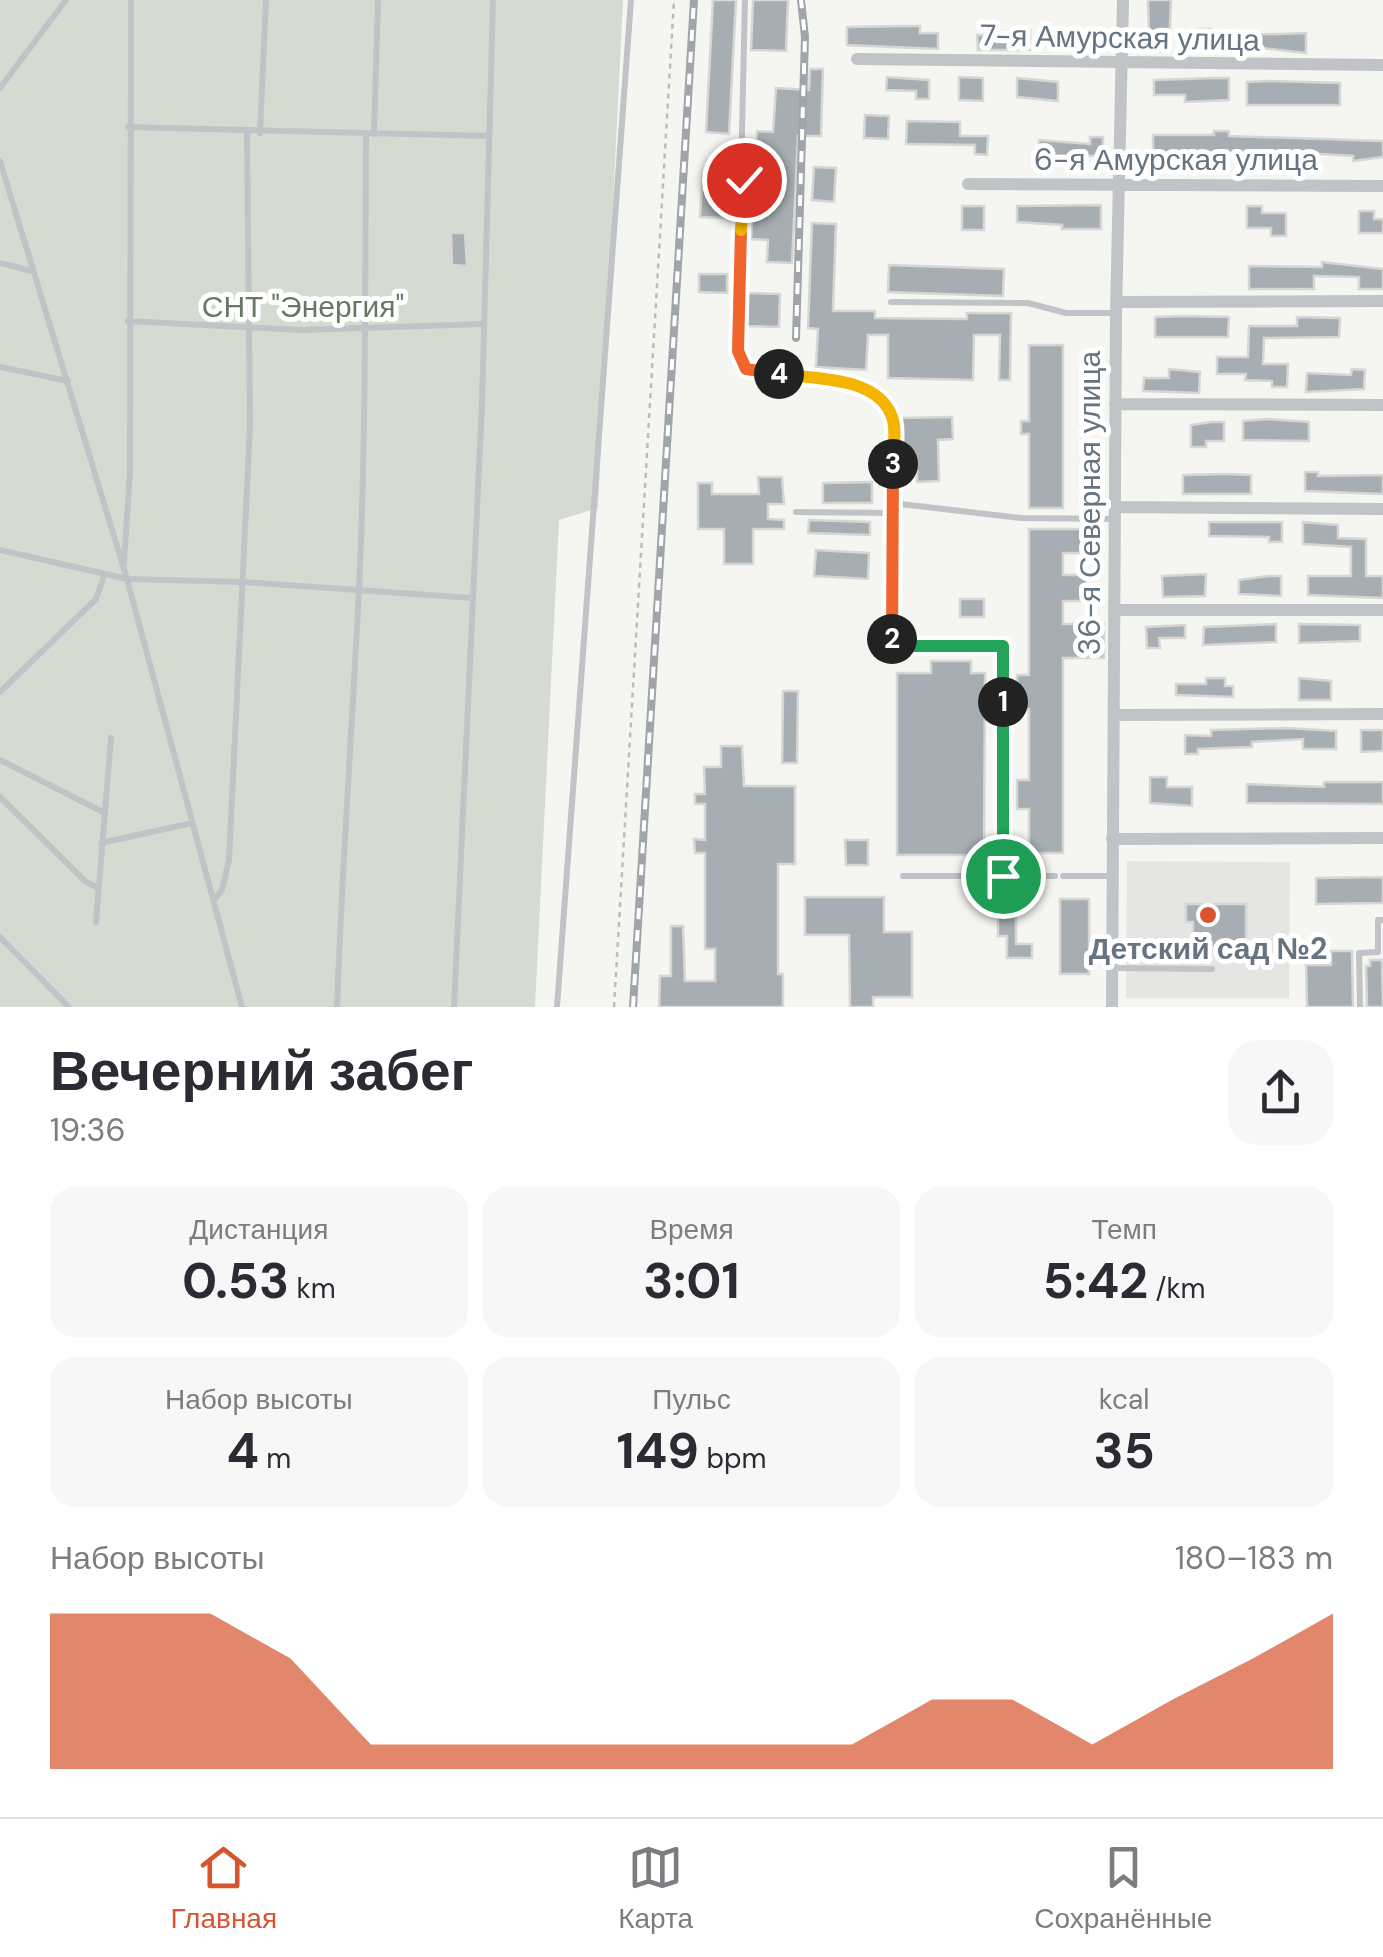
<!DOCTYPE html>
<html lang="ru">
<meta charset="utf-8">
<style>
:root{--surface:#fff;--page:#f7f7f7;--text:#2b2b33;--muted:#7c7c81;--line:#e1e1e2;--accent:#d7542f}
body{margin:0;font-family:"DM Sans",sans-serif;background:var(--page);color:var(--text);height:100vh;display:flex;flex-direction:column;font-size:38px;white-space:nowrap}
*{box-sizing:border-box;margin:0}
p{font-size:32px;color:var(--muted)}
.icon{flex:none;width:55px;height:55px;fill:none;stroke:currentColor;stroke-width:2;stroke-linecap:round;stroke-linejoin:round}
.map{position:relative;height:1007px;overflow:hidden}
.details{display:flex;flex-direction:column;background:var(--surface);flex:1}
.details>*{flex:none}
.pin{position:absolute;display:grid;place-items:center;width:85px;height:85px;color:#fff;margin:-42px;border:5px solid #fff;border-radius:50%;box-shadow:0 2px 10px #0007}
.km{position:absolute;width:50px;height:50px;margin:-25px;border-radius:50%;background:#222;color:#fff;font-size:28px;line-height:50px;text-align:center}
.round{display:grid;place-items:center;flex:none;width:105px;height:105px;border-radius:30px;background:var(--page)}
.headline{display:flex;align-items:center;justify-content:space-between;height:170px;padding:0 50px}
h1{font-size:55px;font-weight:700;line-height:75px}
.metrics{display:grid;grid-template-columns:repeat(3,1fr);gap:15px;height:170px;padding:10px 50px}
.metrics div{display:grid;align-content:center;border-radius:25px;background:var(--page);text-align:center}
.metrics b{font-size:50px;font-weight:700}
.metrics small{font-size:28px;font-weight:400}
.metrics p{font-size:28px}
.chart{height:280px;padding:20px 50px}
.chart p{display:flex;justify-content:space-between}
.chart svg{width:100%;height:180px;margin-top:10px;fill:var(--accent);opacity:.7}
.dock{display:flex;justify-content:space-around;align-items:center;height:140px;border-top:2px solid var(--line);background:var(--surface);font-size:28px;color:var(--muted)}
.dock a{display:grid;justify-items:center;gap:5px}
.dock .active{color:var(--accent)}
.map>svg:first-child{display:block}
.built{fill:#e5e6e4}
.green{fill:#d6dbd2}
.building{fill:#a7aeb3;stroke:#d6d6d4;stroke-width:2.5}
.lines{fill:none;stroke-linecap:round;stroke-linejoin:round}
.path{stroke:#babcbe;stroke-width:2.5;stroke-dasharray:5 5;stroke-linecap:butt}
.service{stroke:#c0c4c7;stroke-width:6}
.minor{stroke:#c0c4c7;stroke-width:12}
.rail-casing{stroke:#9fa5aa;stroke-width:8}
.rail{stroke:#fff;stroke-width:4;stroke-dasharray:11;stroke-linecap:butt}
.split-1-casing{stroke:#fff;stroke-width:20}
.split-2-casing{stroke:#fff;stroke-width:20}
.split-3-casing{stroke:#fff;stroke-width:20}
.split-4-casing{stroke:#fff;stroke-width:20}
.split-5-casing{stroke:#fff;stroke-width:20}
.split-6-casing{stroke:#fff;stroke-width:20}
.split-1{stroke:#22a559;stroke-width:12}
.split-2{stroke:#22a559;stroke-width:12}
.split-3{stroke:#f0652b;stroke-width:12}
.split-4{stroke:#f5b400;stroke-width:12}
.split-5{stroke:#f0652b;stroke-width:12}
.split-6{stroke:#f5b400;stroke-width:12}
.poi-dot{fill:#d7542f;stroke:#fff;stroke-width:4}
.labels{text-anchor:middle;stroke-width:10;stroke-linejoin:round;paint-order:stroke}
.street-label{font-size:30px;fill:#657480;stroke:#fff}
.park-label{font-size:30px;fill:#687864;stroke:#fff}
.poi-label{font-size:30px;font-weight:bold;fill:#657480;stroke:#fff}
</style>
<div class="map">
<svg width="1383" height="1007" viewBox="0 0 1383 1007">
<rect width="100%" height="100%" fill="#f5f5f1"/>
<path class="built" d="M1127 861 1290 862 1289 998H1126Z"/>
<path class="green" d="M0 0H623L598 508 559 520 535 1007H0Z"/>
<path class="building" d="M713 0H736L729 134 706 132Z
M753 0H788L786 51 751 50Z
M1148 0H1171L1169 51 1157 52 1156 31 1149 32Z
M904 26H920V33H938V49L847 45V27Z
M1198 29H1211V36L1306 33V53L1261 48 1198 49Z
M1017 30H1030V50H978L977 35H1017Z
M810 69H823L821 136H798L792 263 767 262 768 240 751 239 757 131 773 132 776 88 809 90Z
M887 77 929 80V99H916V91L886 90Z
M959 77 983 78V101L959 100Z
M1017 78 1058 82V101L1017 97Z
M1214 78H1229V100L1185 102V95H1154V80Z
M1267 81 1340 83V105H1247V82Z
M865 115 889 116 888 139 864 138Z
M907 121 960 122V136H988L987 155 975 154V145L906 144Z
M1214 131H1229V136L1383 141V157L1353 161V156L1287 152 1286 158 1243 159V153H1200V157L1153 158V135H1214Z
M1090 137H1103V156H1075V163L1039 159V140L1090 144Z
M814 167 836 168 834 202 812 200Z
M703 173 726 174 723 218 700 217Z
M1101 205V229H1062V225L1017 222V206Z
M962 206H984V230H962Z
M1247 206H1262V213H1286V236H1271V228H1247Z
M1359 211H1374V219H1383V233H1359Z
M812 223 836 224 833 311H875V318L967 319V313H1011L1010 380H999L1000 335H974L973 380 888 378V335H868L866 370 816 367 818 329 808 328Z
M451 233H465L467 266 452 265Z
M1322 262 1383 269V289H1359V277L1314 276V289H1249V266L1322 267Z
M889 265 1004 269 1003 296 888 292Z
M699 274H727V293L699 292Z
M747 293 780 294 779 327 746 326Z
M1185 316 1229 317 1228 337H1155V317Z
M1297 317 1340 318 1339 337 1264 338 1263 364H1288L1287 387H1272V381L1245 380 1246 374H1217V357H1248L1249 326H1297Z
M1029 345H1063V508H1029V434H1021V421H1029Z
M1169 369 1200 372 1199 393 1143 391 1144 378H1169Z
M1352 369 1365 370 1364 389 1306 392 1307 373 1351 375Z
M952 417 953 439 938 440 939 481 917 482V471L902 472 901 418Z
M1267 419 1309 422V441L1243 440V421Z
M1211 422H1224V441H1206V447H1191V425Z
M1305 472H1318V476L1383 475V494L1305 491Z
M1225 474 1251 475V494H1183V475Z
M758 477H782L784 504H768V519L784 520V529H753V564H724V529H698V483H712V494H759Z
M872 482V503H823V483Z
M809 520 870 522V535L808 533Z
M1209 522H1282V542H1269V537L1209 536Z
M1303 522 1338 525V538L1366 539V576H1383V598L1308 595V576H1351V547L1303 544Z
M1029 529H1086V553H1063V575H1086L1085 601H1063V624H1104V658H1063V853H1029V809H1017V780H1029V709H1017V675H1029Z
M816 550 869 553 868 579 814 576Z
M1206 574 1205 596 1163 597 1162 576Z
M1268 576H1281V596L1239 594V580Z
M960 599H984V617H960Z
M1276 624V642L1203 645 1204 627Z
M1299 624 1360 625V641L1299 643Z
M1185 625V638H1159L1160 648H1147L1146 627Z
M931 661H971V673H985L984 855H897V673H931Z
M1206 678H1225V686H1233V697L1176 695V684H1206Z
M1299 678 1331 681V700H1299Z
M783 691H798L797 763H782Z
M1286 728 1336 731V749H1303V739L1252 742V747L1198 749V754H1185V735L1211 736V730Z
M1361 730H1383V751L1361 752Z
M721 746H742L744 786H795V864H778V974H783V1007H659L660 976H671V926H683L685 981H715V949H705V853H695L694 839 705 840V804H695V794H705L704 767H721Z
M1150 777H1167V787H1192V806L1150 803Z
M1324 782H1383V804L1247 803V784L1324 787Z
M845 840H868V865H846Z
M1383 877V903L1316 904V878Z
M805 897H884V932H912V997H873V1007H850L849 935H805Z
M1060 899H1089V974H1060Z
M1186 904H1246V957L1193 956V922H1186Z
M998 911H1016V944H1032V958H1007V936H998Z
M1331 951H1352L1353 1007H1307L1306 965H1331Z
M1370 960H1382L1383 1007H1367L1366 966H1370Z"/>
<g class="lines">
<path class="path" d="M614 1007 674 0"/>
<path class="service" d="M745 0 737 351 746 369 863 387 882 401 893 418 892 647H1003V876
M0 88 66 0
M128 127 489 136
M260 133 266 0
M374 134 378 0
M0 161 127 579 242 1007
M0 263 32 271
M891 302 1028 303 1066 313H1116
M128 321 301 330 484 324
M0 367 68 381
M892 503 1021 518 1115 519
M796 512 892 513
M0 550 127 579 243 582 472 598
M124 563 130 471 131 0
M0 692 96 599 104 576
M0 760 105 813
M0 797 85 881 98 888
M101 843 192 823
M903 876H1055
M1063 876H1110
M214 900 222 890 229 860 250 426 247 133
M96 922 111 738
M0 937 69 1007
M1113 968 1212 969
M337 1007C342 868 352 729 359 590 366 438 365 286 366 134
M454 1007 482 403 493 0
M557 1007 631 0
M1360 1007 1359 953 1378 952V920H1383"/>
<path class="minor" d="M857 59 1383 65
M968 184 1383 186
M1116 302 1383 301
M1115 404 1383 405
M1115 507 1383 509
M1114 610H1383
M1114 715 1383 714
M1112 839 1383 838
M1112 1007 1116 313 1123 0"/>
<defs>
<path id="rail" d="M796 338 805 37 801 0
M633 1007 694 0"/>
</defs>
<use href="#rail" class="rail-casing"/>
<use href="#rail" class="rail"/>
</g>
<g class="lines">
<defs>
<path id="split-1" d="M1003 702V876"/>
<path id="split-2" d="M892 639V646H1003V702"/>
<path id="split-3" d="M892 639 893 464"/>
<path id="split-4" d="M779 374C814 379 878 376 892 417 897 429 893 450 893 464"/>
<path id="split-5" d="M741 230 738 351 746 369 779 374"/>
<path id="split-6" d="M741 230 744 180"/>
</defs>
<use href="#split-1" class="split-1-casing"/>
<use href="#split-2" class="split-2-casing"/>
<use href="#split-3" class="split-3-casing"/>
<use href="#split-4" class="split-4-casing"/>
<use href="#split-5" class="split-5-casing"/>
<use href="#split-6" class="split-6-casing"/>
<use href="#split-1" class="split-1"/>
<use href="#split-2" class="split-2"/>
<use href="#split-3" class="split-3"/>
<use href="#split-4" class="split-4"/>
<use href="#split-5" class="split-5"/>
<use href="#split-6" class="split-6"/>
</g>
<circle class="poi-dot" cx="1208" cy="915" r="10"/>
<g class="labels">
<g class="street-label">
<text transform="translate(1120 38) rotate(1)" y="10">7-я Амурская улица</text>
<text x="1176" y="170">6-я Амурская улица</text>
<text transform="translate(1090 503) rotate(-90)" y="10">36-я Северная улица</text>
</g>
<g class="park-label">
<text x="303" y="317">СНТ "Энергия"</text>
</g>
<g class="poi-label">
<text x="1208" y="959">Детский сад №2</text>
</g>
</g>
</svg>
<div class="pin" style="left:1003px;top:876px;background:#1e9e55"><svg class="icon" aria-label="arrive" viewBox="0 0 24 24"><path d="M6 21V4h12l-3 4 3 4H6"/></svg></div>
<div class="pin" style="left:744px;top:180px;background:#d93025"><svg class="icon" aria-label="check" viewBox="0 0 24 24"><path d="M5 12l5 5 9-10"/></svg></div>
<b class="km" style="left:1003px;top:702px">1</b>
<b class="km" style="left:892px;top:639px">2</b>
<b class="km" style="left:893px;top:464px">3</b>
<b class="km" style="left:779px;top:374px">4</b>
</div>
<section class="details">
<div class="headline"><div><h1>Вечерний забег</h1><p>19:36</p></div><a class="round"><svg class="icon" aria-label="share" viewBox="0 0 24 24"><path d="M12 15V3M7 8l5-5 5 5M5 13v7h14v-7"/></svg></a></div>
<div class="metrics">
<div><p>Дистанция</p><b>0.53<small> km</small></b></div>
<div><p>Время</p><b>3:01</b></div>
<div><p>Темп</p><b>5:42<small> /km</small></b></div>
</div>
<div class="metrics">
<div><p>Набор высоты</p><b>4<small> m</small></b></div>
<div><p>Пульс</p><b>149<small> bpm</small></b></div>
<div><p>kcal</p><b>35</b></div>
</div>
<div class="chart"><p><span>Набор высоты</span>180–183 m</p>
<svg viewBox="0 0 160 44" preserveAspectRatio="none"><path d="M0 44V6L10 6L20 6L30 17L40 38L50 38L60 38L70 38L80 38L90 38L100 38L110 27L120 27L130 38L140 27L150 17L160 6V44z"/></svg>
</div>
</section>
<nav class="dock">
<a class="active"><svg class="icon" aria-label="home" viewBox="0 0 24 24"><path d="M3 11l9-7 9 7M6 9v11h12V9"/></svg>Главная</a>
<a><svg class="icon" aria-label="map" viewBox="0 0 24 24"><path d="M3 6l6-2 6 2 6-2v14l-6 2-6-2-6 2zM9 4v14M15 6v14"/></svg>Карта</a>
<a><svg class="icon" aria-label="saved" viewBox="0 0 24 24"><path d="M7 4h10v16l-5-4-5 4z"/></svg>Сохранённые</a>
</nav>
